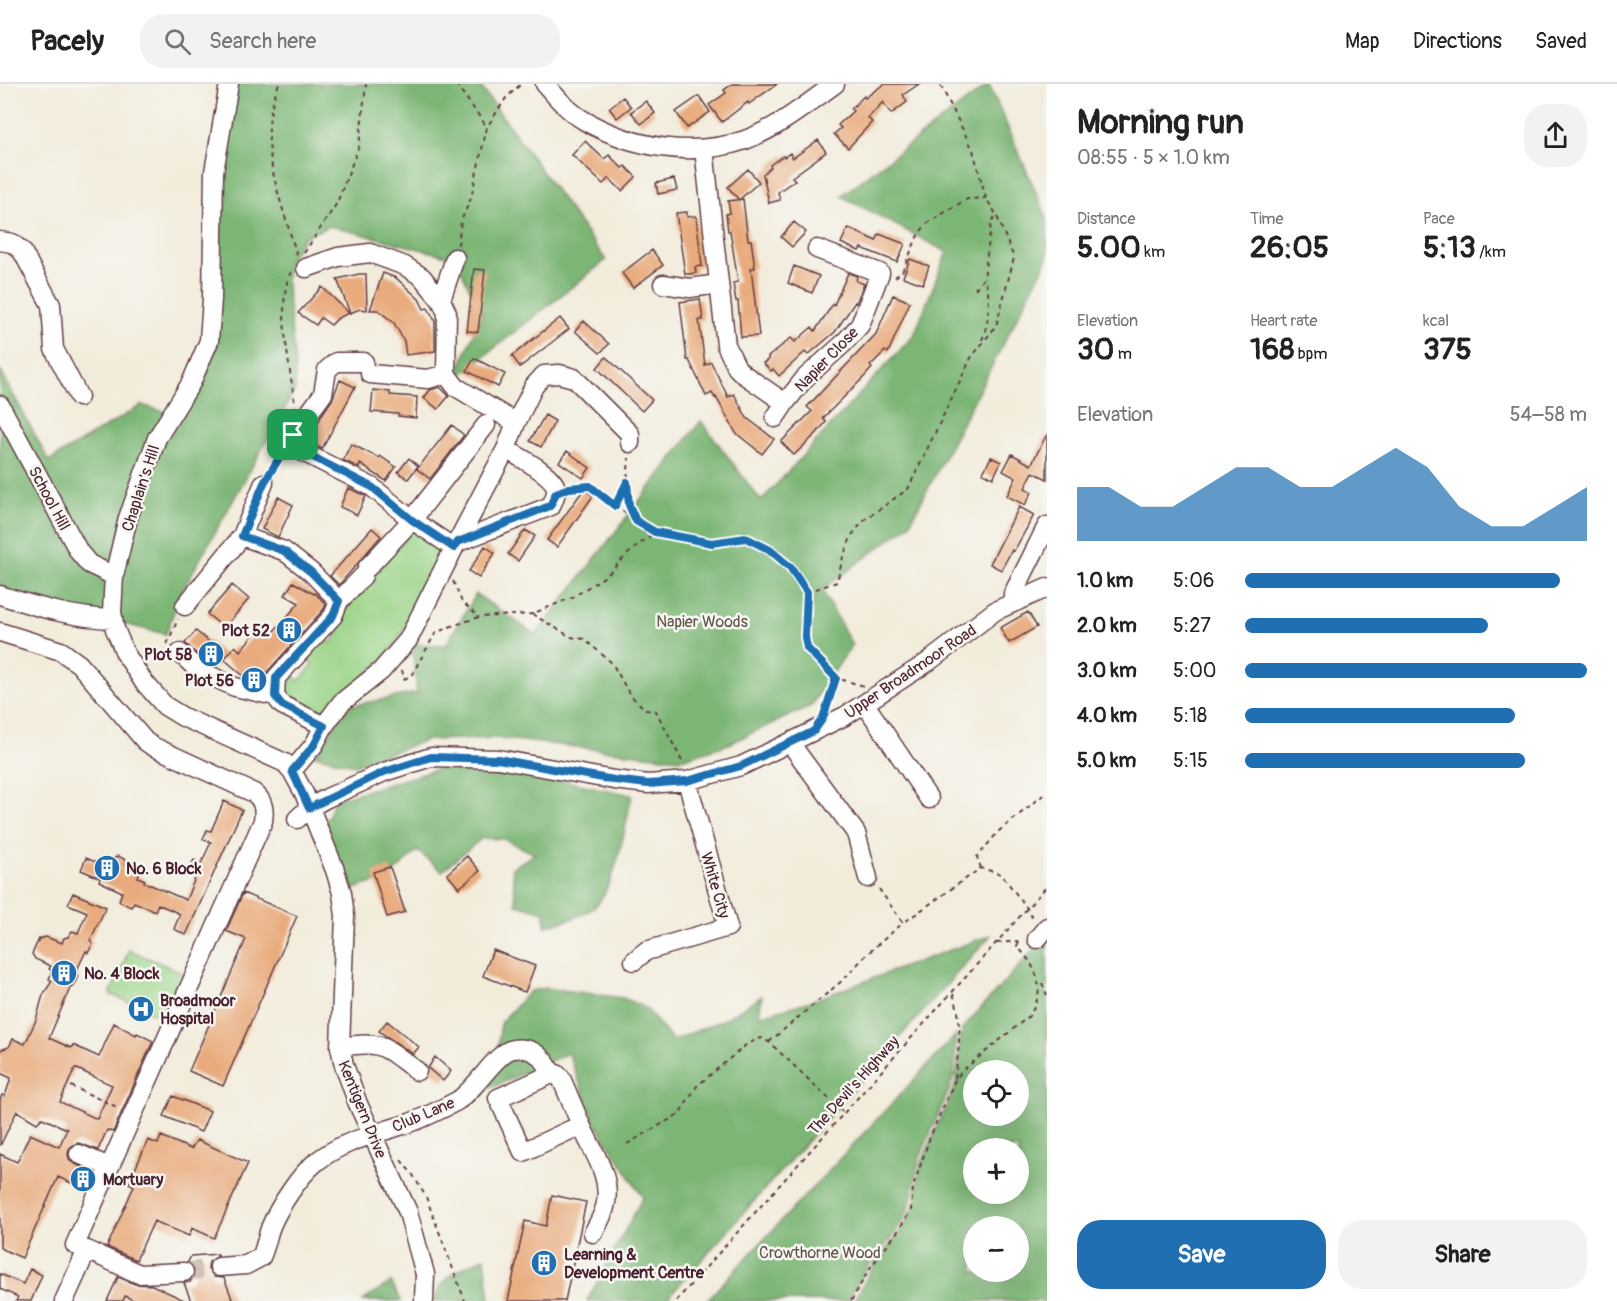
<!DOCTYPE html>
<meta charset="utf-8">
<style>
:root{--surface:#fff;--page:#f2f2f2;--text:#222;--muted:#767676;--line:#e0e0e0;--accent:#1f6fb2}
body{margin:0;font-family:Pangolin,sans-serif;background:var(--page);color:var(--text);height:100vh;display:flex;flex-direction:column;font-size:22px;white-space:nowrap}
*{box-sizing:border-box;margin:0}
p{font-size:20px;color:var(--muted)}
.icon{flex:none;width:33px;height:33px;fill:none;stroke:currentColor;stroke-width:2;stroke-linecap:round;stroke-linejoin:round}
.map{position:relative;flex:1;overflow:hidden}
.drawer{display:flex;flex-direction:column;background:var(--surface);width:570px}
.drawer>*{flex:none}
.fabs{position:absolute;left:963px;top:976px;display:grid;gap:12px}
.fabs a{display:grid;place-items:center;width:66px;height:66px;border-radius:50%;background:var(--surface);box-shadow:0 6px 24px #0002;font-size:30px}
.pin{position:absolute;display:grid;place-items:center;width:51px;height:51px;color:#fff;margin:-26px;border-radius:12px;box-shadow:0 3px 9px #0006}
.round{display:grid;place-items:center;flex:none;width:63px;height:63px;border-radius:24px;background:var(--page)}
.head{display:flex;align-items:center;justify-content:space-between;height:102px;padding:0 30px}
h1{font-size:33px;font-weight:700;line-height:45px}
.stats{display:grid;grid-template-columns:repeat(3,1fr);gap:9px;height:102px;padding:6px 30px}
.stats div{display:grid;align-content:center}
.stats b{font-size:30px;font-weight:700}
.stats small{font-size:16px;font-weight:400}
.stats p{font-size:16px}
.chart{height:168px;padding:12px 30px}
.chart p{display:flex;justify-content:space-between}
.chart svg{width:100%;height:108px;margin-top:6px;fill:var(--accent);opacity:.7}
.action{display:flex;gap:12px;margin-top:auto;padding:12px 30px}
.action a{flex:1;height:69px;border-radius:24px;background:var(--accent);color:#fff;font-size:24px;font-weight:700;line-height:69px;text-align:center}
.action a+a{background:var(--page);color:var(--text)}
ul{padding:0 30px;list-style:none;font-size:20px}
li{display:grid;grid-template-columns:96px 72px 1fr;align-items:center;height:45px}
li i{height:15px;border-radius:8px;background:var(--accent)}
header{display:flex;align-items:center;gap:36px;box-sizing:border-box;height:84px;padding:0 30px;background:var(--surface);border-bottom:2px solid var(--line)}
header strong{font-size:28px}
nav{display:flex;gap:33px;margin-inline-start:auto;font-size:21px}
.search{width:420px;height:54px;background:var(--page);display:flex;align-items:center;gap:15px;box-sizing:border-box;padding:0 21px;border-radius:24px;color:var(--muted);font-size:22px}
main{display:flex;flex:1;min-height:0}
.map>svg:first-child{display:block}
.green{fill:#9bd487;stroke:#727a59;stroke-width:1.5}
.forest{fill:#7cb674;stroke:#636a50;stroke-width:1.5;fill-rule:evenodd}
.building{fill:#e9ab7d;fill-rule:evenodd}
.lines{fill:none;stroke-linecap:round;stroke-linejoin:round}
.minor-tunnel{stroke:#d0c3b8;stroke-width:18;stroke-dasharray:18 9;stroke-linecap:butt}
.minor-casing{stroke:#633e45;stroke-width:21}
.path{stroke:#633e45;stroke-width:2;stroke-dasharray:4.5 4.5;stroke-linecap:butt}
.minor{stroke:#fff;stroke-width:18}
.route-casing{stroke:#fff;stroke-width:12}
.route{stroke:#1f6fb2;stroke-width:8}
.labels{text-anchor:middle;stroke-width:5;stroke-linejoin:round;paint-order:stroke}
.street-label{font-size:16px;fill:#4a1f2b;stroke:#f6f6f2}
.park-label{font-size:16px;fill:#625547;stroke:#f6f6f2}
.poi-label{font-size:16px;font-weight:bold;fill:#4a1f2b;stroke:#f6f6f2;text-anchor:start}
</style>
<header>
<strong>Pacely</strong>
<div class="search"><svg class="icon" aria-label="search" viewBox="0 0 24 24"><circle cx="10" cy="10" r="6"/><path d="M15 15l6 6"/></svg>Search here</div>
<nav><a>Map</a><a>Directions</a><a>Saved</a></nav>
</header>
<main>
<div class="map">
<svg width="1047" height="1217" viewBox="0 0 1047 1217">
<rect width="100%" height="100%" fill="#f6f6f2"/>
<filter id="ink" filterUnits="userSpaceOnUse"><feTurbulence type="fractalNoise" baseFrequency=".0167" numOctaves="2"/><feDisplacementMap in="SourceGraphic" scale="12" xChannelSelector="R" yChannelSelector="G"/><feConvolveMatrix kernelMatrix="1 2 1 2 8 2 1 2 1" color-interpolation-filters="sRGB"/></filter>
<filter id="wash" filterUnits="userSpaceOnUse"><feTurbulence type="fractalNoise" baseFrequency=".008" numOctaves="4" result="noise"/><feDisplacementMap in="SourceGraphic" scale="24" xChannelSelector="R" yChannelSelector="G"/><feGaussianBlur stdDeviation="1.35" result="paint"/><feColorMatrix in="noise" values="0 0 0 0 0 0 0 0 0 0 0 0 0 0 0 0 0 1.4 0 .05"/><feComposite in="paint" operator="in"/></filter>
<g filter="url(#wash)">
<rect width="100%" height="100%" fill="#f2ecdb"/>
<path class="green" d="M417 440 445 465 396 560 380 578 322 629 290 612 286 608 287 599 293 592 299 597 313 581 304 572 322 552 331 559 339 549 332 542Z
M129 866 188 891 169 936 110 910Z"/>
<path class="forest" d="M229 0H479L606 176 454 296 482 230 455 174 330 142 305 152 289 176 286 194 295 279V306L180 511 166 550 31 518 0 507V286L49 377 142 321 171 330 209 257Z
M989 0 1047 134V176L909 441 822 506 852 561 811 622 726 661 681 675 497 654 427 656 355 681 315 671 349 622 417 609 412 560 446 561 476 510 536 551 701 337 761 417 914 251 947 168 841 112Z
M502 684 632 711C626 739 615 807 593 824 580 834 561 838 545 842V828L516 820 512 784 535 770 504 755 482 754 442 787 417 767 388 794 342 809 318 746 329 732 334 716 439 685Z
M991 851 665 1217H587L643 1113 595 1039 568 969 484 1007 476 1001 496 977 501 938 530 907 547 904 623 914 646 924 673 957 725 935 762 912 759 932 814 916Z
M1047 851V1217H854L875 1179 902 1146 914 1123 921 1080 955 1002 962 945ZM974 987H1018V1032H974ZM974 1065H1018V1110H974ZM974 1143H1018V1188H974Z
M956 951 954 990 949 1006 919 1075 909 1125 897 1146 868 1182 847 1217H706Z
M485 1173 490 1217H435C437 1193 466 1182 485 1173Z
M391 1198 401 1217H363Z"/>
<g id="blocks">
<path class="building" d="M732 0H777L749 20 748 18 722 38 709 21 726 9 724 6Z
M884 0H919L903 11 907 18 891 30 883 18 868 34 872 38 848 64 834 50 841 44 838 41 853 27 851 25 864 12 865 14Z
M699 12 710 28 687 44 676 28Z
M623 13 631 23 617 34 609 24Z
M646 17 655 29 641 40 631 28Z
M818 56 826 68 792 93 795 96 778 108 780 116 769 119 763 90 771 83 770 81 783 72 784 73 790 69 793 74Z
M585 57 604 75 609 71 622 84 625 82 636 93 622 107 609 94 603 100 572 71Z
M748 85 759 98 739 116 728 103Z
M674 95 677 106 658 110 656 99Z
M743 115 748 156H751L755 184H751L759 252 741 253 738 217H736L733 199 738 198 730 147H728L726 130 730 129 728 117Z
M687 128V133L696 132 702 182 695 183 696 189 689 190H685L676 129Z
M794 138 806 148 792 163 781 153Z
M848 144 876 157 879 150 905 160 897 178 861 164 859 167 841 159Z
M652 166 663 181 633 204 622 189Z
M910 175 929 182 923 200 903 193Z
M794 182 819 192 812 209 788 199Z
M474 185 485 186 478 248 467 247Z
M383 189 396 194 419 215 424 225 428 224 435 237V267L406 271 404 257 394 239 378 226H370Z
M848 189 857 192 856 197 864 200 856 219 855 218 835 248 808 271 805 268 779 292 773 285 771 287 763 279 768 276V273L791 254 795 258 812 243 815 247 833 220 834 221Z
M359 190H366L367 226 360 225 350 229 337 195Z
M322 203 349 229 338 234 331 241 321 234 316 241 298 229Z
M893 211 910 218 888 269 885 267 870 282 872 284 865 292 823 334 826 338 817 349 794 371 781 358 812 327 807 323 876 250Z
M700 215 703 236H699L705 281 711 278 728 313 734 310 747 334 774 355 762 370 736 349 716 313 715 314 712 309 706 312 689 276H687L680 218Z
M560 234 569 245 520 283 512 272Z
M584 237 609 260 600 269 575 247Z
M606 273 652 316 642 327 597 284Z
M474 274 505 290 498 303 467 287Z
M340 296 355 303 322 365 311 359 309 356 323 329 332 316Z
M440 303 449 312 438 325 424 314 430 306Z
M373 306 390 308V311L417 313 416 334 398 332V330L371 328Z
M545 331 555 337 541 363 530 357Z
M452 341 464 351 430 395 417 385Z
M1047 350V395L1033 388 1025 404 1032 408 1025 421 1007 412 1016 394 1003 387 1012 370 1031 381Z
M351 360 379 374 380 372 396 383 386 397 360 380 359 384 343 376Z
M567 367 590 384 583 394 559 378Z
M991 373 1001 378 993 394 983 389Z
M409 374 418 382 408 395 398 388Z
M348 404 366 412 357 431 340 423Z
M584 405 593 412 557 463 547 456Z
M278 413 293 421 278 453 262 445Z
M1019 423 1034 431 1014 467 1012 466 1001 486 990 480Z
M372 444 381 452 339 501 330 492Z
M525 446 535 452 518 477 508 470Z
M485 462 495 469 479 494 469 487Z
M293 498 314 510 315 509 326 520 324 525 259 597 246 594 224 575 235 562 240 567 262 541 272 549 285 535 299 519 285 511Z
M232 501 249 515 224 544 207 530Z
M1028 528 1037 543 1009 559 1000 544Z
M196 547 226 572 217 582 204 577 185 559Z
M224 717 242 726 186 851 174 845 180 830 158 820 155 827 134 818 131 823 119 817 122 808 99 797 100 794 81 786 86 774 105 782 109 774 113 775 118 772 124 775 126 781 140 787 138 793 145 796 144 798 186 816 197 789 189 785 194 776 201 780 211 758 203 755 207 746 211 747Z
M467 772 480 787 459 804 447 790Z
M390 783 405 828 387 833 373 788Z
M73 809 106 823 90 857 93 859 88 869 86 867 75 890 78 892 73 903 71 902 49 954 71 964 73 961 99 973 114 939 136 951 137 949 153 957 113 1048 107 1046 98 1066 78 1059 73 1061 69 1065 68 1071 70 1077 94 1090 87 1106 58 1093 22 1174 0 1164V1070L17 1078 30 1050 59 1063 67 1045 42 1034 37 1039 17 1027 0 1062V1016L2 1011 5 1012 11 994 0 989V966L9 963 13 955 25 960 36 936 43 911 52 897 49 895 52 887 49 885 51 882 35 875 32 870 39 855 46 853 62 859 64 854 68 853 72 847 78 849 87 828 68 820ZM75 984 112 1001 97 1035 60 1018Z
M243 809 297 832 223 1002 189 987 246 855 226 847Z
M493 866 535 882 525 908 483 892Z
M387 937 419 963 413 970 379 947Z
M435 973 451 987 443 997 428 984Z
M173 1012 210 1027 201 1048 164 1032Z
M161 1052 191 1065 197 1056 248 1079 214 1154 192 1144 189 1152 154 1137 136 1176 107 1163 134 1102 129 1099 148 1056 158 1060Z
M552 1111 586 1118 565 1217H508L525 1137 546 1142Z
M218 1170V1172L209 1178 208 1184 214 1193 224 1194 233 1217H191L184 1199 190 1198 194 1193V1182L188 1178 191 1172Z
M30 1185 42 1191 31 1217H16L18 1213 0 1205V1190L23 1200Z
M118 1193 135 1200 152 1201 186 1217H135L125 1212 123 1217H107Z"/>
</g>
</g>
<g filter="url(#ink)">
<use href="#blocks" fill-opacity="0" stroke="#633e45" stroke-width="1.5"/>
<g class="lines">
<path class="minor-tunnel" d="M184 1188 219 1183"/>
<defs>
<path id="minor" d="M229 0 214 88 212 215 209 257 191 299 157 354 128 434 114 492 112 528 115 545 125 569 143 597 165 622 183 633 285 679 292 687 304 709 335 786 342 809 345 832 340 963 344 981 358 1020 408 1128 425 1190 424 1217
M545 0C557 14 569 28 585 37 633 64 693 74 745 56 778 44 807 20 835 0
M704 65 726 261 737 284 743 290 785 319 805 294 843 260 860 241 880 189 817 165
M0 157 12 159 22 167 51 221 54 265 79 313
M306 184 338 173 370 169 405 182 422 193 441 216
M663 200 690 204 719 200
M364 278H336L327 286 323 310 293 351 303 368 372 403 412 436 454 464
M370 290 428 295 446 290
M0 321 79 468 89 480 114 492
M775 334 785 319
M516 339 534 302 544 291 559 290 574 294 630 350V359
M242 452 284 467 311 488 339 517 333 532 276 594 275 612 282 621 324 642
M458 458 551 422C553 417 557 410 556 404 553 390 519 373 506 365
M367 484 412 436 486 341
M0 511C37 523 74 534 113 535
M339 517 363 492
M1015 518 1013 510 1047 442
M185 522 242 452 264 399
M0 548 61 567 79 580 145 657 152 662 254 709C263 716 265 725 263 737L75 1161 87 1166 64 1217
M180 569 198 586 235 603 275 612
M865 620 929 715
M790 659 856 749 868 794
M292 687 314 661 324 642 341 619 381 587 408 556 454 464 506 365 516 339 456 303 446 290 447 229 441 216 455 174
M297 735 309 724 327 714 384 688 431 673 498 675 614 696 648 700 687 697 741 682 845 632 928 578 995 527 1047 504
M1037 855 1047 843
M634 877 646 867 728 843 687 697
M340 963C383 956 383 962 417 987
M552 990H557L561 994 581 1041 523 1068 498 1014Z
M581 1041C592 1067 613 1093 605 1123 603 1132 598 1140 593 1149
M79 1070 109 1083
M87 1166 139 1190 184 1188
M219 1183 246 1181 261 1173C266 1163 267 1152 271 1142 279 1123 299 1092 315 1079 340 1058 372 1051 403 1041 421 1036 440 1026 457 1017 476 1006 496 968 513 965 533 962 544 973 552 990"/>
</defs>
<use href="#minor" class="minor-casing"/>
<path class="path" d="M279 0C254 57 281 115 297 172
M456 0 487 43
M458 161 461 137 471 114 487 43 506 14 521 0
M304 169 337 119 359 62 366 0
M291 188C275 220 291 286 295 322
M895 193 902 188 919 149 929 138 967 115 986 114
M975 205 984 194 991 140 996 130
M982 256C989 238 992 213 984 194
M272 386 284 366
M627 398 629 421 636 437 655 448 712 459 746 454 770 466 790 483 807 508 805 553 807 564 836 594 864 602
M570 404 590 402 615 421 627 398 629 374
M615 421 634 436
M453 497 462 518 479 533
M807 508 837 498 843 473 852 451 864 436 908 405 971 274 996 242 1014 174 996 130 986 114 973 66 940 0
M532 530 571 553 584 555 612 579 630 611 646 626 656 627 684 681
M167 560 178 535
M402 586 404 595 411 592 435 550 446 544 479 533 532 530 573 513 607 491 631 467 655 448
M827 623 836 594
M981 784 977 773 999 747 1047 708
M879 805 903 839 981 784 1001 790 1027 824 1033 835
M997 859 1018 857
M1042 899 1047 911
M953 910C964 937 958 967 955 996
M769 958 843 896 868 869 903 839
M71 1002 119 1024
M627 1060 679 1030 697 1002 747 960 761 954 769 958 844 1029
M401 1076 413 1091 426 1113 465 1217
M676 1217 1047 802
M851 1217 870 1184 898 1147 911 1126 913 1103 930 1053 954 998 961 988 1029 932C1047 905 1038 885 1017 862L1019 857"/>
<use href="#minor" class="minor"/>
</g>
</g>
<g class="lines" filter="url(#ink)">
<defs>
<path id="route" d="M293 351 303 368 372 403 412 436 454 464 458 458 550 422 556 409 569 404 590 402 615 422 627 398 629 421 636 437 655 448 712 459 746 454 770 466 790 483 807 508 805 553 807 564 836 594 823 634 814 647 741 682 687 697 648 700 614 696 498 675 431 673 384 688 309 724 292 687 314 661 324 642 282 621 275 612 276 594 333 532 339 517 311 488 284 467 242 452 264 399Z"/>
</defs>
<use href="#route" class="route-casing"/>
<use href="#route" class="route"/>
</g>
<defs>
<symbol id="building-disc" viewBox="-11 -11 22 22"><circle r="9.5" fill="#1f6fb2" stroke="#f6f6f2"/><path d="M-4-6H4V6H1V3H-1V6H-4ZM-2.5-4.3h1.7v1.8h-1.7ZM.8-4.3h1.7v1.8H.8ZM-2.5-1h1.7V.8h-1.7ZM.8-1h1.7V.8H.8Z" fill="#fff"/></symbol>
<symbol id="hospital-disc" viewBox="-11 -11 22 22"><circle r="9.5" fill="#1f6fb2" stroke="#f6f6f2"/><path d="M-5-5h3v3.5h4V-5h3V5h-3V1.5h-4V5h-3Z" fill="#fff"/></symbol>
</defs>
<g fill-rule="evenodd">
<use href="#building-disc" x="274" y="531" width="30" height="30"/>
<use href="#building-disc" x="196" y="555" width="30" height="30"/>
<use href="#building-disc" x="239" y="581" width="30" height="30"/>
<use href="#building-disc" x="92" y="769" width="30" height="30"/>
<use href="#building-disc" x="49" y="874" width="30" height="30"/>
<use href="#hospital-disc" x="126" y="910" width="30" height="30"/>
<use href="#building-disc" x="68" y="1080" width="30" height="30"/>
<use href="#building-disc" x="529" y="1164" width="30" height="30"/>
</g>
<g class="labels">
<g class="street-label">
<text transform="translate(826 275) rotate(-46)" y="6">Napier Close</text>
<text transform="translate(140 404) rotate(-72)" y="6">Chaplain's Hill</text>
<text transform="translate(50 414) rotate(62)" y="6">School Hill</text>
<text transform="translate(910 587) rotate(-34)" y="6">Upper Broadmoor Road</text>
<text transform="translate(716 801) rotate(74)" y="6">White City</text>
<text transform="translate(853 1001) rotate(-48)" y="6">The Devil's Highway</text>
<text transform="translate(363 1025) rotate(68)" y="6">Kentigern Drive</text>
<text transform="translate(423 1030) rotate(-23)" y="6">Club Lane</text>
</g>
<g class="park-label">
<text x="702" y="543">Napier Woods</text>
<text x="820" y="1174">Crowthorne Wood</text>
</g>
<g class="poi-label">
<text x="270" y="552" text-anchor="end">Plot 52</text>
<text x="192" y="576" text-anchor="end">Plot 58</text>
<text x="234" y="602" text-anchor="end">Plot 56</text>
<text x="126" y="790">No. 6 Block</text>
<text x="84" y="895">No. 4 Block</text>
<text x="160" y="922">Broadmoor<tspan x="160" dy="18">Hospital</tspan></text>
<text x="103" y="1101">Mortuary</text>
<text x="564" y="1176">Learning &amp;<tspan x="564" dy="18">Development Centre</tspan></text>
</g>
</g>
</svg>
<div class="fabs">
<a><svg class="icon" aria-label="locate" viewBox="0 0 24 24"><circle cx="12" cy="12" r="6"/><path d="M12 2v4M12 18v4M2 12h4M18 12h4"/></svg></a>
<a>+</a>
<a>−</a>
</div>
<div class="pin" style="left:293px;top:351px;background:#1e9e55"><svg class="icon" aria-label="arrive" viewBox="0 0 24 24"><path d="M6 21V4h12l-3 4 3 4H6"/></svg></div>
</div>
<section class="drawer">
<div class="head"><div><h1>Morning run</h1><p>08:55 · 5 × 1.0 km</p></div><a class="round"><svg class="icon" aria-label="share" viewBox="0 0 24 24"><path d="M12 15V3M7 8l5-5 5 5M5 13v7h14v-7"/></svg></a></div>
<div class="stats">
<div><p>Distance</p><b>5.00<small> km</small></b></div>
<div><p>Time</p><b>26:05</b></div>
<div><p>Pace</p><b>5:13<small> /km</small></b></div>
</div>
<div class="stats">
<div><p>Elevation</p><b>30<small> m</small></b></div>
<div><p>Heart rate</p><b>168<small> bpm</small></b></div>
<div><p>kcal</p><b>375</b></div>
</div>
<div class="chart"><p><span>Elevation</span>54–58 m</p>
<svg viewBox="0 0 160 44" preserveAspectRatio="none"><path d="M0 44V22L10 22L20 30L30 30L40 22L50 14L60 14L70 22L80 22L90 14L100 6L110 14L120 30L130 38L140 38L150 30L160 22V44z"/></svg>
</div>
<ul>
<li><b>1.0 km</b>5:06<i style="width:92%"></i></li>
<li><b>2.0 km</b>5:27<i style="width:71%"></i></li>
<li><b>3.0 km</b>5:00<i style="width:100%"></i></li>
<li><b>4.0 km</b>5:18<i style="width:79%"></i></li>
<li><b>5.0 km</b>5:15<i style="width:82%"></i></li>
</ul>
<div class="action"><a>Save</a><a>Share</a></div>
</section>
</main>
